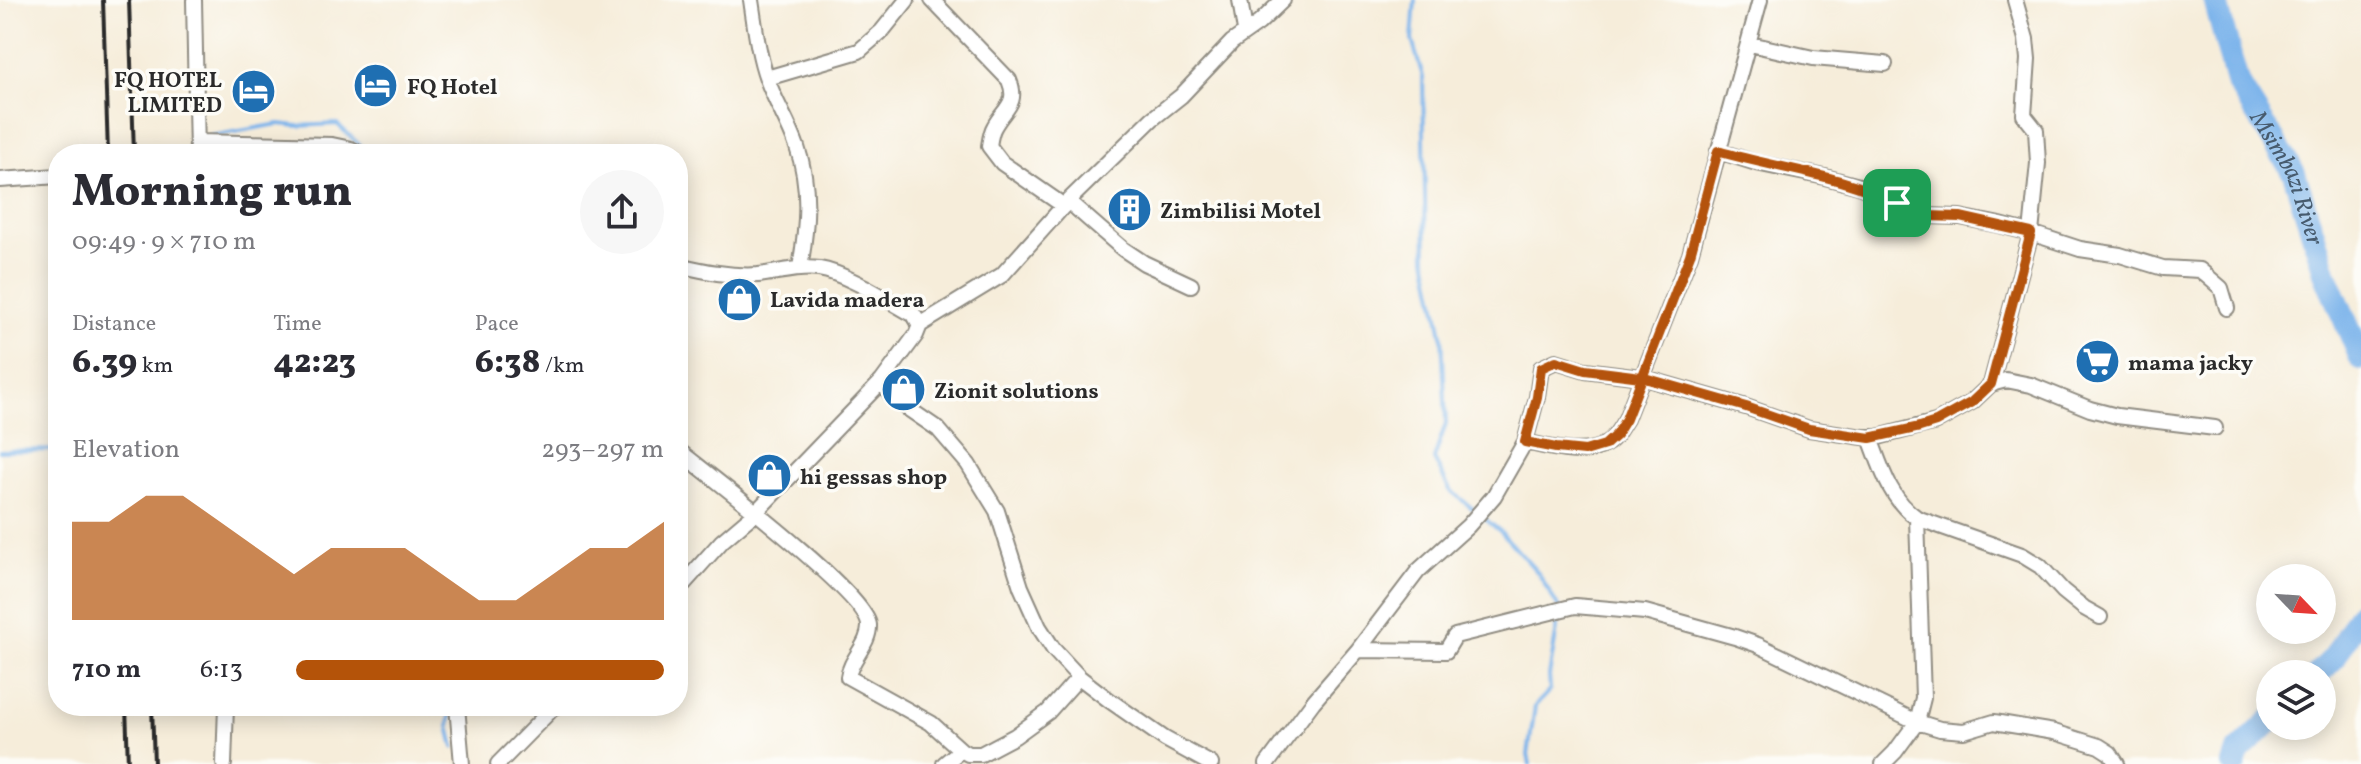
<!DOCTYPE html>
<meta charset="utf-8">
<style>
:root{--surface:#fff;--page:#f7f7f7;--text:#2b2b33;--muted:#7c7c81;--accent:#b45309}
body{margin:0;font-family:Vollkorn,serif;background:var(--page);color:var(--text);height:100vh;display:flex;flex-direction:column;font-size:30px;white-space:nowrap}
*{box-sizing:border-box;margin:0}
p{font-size:26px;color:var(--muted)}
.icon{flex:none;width:44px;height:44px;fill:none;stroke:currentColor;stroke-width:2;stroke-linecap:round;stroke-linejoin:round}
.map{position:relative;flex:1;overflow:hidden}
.side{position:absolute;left:48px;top:144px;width:640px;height:572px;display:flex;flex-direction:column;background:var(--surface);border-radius:32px;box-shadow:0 4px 20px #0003}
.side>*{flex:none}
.needle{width:52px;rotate:115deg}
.fabs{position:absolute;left:2256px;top:564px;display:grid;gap:16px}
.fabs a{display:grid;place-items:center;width:80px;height:80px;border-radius:50%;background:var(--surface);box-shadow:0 4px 20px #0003;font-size:40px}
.pin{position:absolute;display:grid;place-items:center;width:68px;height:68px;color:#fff;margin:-34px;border-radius:16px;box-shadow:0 4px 12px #0006}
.round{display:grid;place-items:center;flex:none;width:84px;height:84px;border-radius:42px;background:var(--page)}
.head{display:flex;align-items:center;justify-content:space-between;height:136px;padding:0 24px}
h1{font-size:44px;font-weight:800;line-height:60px}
.stats{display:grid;grid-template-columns:repeat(3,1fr);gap:12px;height:136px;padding:8px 24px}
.stats div{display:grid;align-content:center}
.stats b{font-size:34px;font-weight:800}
.stats small{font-size:22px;font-weight:400}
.stats p{font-size:22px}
.chart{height:224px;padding:16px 24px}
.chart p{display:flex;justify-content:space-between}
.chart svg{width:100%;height:144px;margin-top:8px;fill:var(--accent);opacity:.7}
ul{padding:0 24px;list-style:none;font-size:26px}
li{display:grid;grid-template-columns:128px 96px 1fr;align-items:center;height:60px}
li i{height:20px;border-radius:10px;background:var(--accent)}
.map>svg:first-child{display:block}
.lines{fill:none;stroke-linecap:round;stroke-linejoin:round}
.stream{stroke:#7cb4eb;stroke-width:4}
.river{stroke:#7cb4eb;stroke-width:24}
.minor-casing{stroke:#908c82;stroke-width:18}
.minor{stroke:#fff;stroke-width:14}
.rail{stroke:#2b2b2b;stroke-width:4}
.route-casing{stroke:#fff;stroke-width:16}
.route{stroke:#b45309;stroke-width:10}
.labels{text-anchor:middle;stroke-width:7;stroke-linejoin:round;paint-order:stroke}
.poi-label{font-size:22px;font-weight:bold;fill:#2b2b2b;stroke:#fdfcf7;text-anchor:start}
.water-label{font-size:24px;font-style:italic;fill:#475b6e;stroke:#fdfcf7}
</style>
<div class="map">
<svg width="2361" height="764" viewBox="0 0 2361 764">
<rect width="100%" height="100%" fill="#fdfcf7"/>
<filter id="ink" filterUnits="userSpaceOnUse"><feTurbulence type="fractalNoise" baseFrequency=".0125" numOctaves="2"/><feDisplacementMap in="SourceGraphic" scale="16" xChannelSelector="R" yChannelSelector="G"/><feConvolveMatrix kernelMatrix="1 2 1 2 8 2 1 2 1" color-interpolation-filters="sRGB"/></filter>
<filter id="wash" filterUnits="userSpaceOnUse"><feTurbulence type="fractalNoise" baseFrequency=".006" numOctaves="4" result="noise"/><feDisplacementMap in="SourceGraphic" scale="32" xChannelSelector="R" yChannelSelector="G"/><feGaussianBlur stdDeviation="1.8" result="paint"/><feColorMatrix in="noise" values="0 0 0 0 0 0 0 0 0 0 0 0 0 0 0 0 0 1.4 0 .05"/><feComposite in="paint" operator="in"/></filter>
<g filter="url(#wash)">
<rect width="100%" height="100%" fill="#f6edda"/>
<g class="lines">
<path class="stream" d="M1415 0 1412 40 1423 77 1426 258 1442 335 1446 423 1434 459 1450 490 1501 532 1538 573 1560 610 1549 676 1550 690 1535 706 1528 755 1530 764
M211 136 279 124 298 126 337 124 363 148 378 154
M0 451 58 450
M451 708 449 726 454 747"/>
<g class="river">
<path id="s1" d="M2215 0 2237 82 2294 173 2326 275 2361 358"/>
<path d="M2318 674 2334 658 2361 612"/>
<path d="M2234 764 2238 752 2270 721"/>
</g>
</g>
</g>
<g filter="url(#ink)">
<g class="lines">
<defs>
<path id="minor" d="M194 0 197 154
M751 0C755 26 758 54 767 79 775 102 789 123 797 147 811 187 807 227 800 268
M932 0 1009 80C1019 104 1004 108 994 127 991 132 990 140 989 146L1002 163 1064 206
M1240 0 1245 31
M1750 44 1813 58 1885 64
M767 78 859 51 882 31 907 0
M197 142 332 145 351 149 361 154
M1718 151 1756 163 1825 177 1859 186 1926 216 1960 217 2000 225 2031 233 2080 249 2120 255 2163 268 2200 270 2221 288 2227 308
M0 180 58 176
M1068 201 1123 249 1144 263 1191 285
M678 265C704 271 731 277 758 275 778 273 799 266 819 269 846 273 889 301 914 315L920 325 916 335 882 381 894 399 938 429 968 464 997 511 1021 587 1039 627 1054 650 1079 677 1109 700 1165 739 1211 764
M920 325 1002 275 1068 201 1152 119 1181 96 1232 42 1259 23 1283 0
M1991 384 2031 233 2038 163 2036 130 2024 115 2028 59 2026 39 2015 0
M1870 438C1881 467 1890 500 1917 518L2022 555 2040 566 2063 591 2084 608 2100 617
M1525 442C1548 447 1583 458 1606 444 1615 439 1620 428 1626 419L1690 255 1760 0
M678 450C710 476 866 594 869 625 870 644 850 659 848 677L931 723 961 750 968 754H981L1015 736 1048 712 1079 677
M678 590 722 541 755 513 882 381
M1358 650 1446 651 1455 636 1575 606 1645 612 1735 637 1758 645 1917 722 1940 729 1964 731 1994 722 2054 732 2099 746 2110 753 2117 764
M457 706 462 764
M224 764 226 706
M498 764 555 706
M944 764 961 750
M1267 764 1313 702 1358 650 1418 571 1468 526 1494 496 1525 442 1537 397 1541 368 1556 361 1585 370 1641 377 1746 407 1809 429 1863 437H1878L1936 422 1972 402 1991 384 2006 380 2031 385 2090 409 2117 416 2215 428
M1883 764 1895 752 1917 722 1923 698 1917 518"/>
</defs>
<use href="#minor" class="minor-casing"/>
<use href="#minor" class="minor"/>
<path class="rail" d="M103 0 108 154
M129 0 134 154
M126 706 128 764
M152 706 154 764"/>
</g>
</g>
<g class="lines" filter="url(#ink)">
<defs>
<path id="route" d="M1897 203C1841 174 1777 169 1718 151L1690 255 1626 419 1616 435 1605 445 1585 451 1556 448 1525 442 1537 397 1541 368 1556 361 1585 370 1641 377 1746 407 1809 429 1870 438 1920 427 1936 422 1972 402 1991 384 2031 233 1960 217 1926 216 1897 203"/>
</defs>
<use href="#route" class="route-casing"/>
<use href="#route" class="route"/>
</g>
<defs>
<symbol id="hotel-disc" viewBox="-11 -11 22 22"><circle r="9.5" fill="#1f6fb2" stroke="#fdfcf7"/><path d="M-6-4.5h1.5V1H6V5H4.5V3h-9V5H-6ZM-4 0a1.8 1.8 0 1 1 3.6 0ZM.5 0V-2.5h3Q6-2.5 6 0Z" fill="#fff"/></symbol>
<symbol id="building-disc" viewBox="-11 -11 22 22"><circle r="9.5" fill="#1f6fb2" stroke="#fdfcf7"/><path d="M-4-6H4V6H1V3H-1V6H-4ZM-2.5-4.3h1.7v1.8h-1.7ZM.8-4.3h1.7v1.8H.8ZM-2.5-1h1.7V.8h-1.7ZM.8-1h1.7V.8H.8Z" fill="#fff"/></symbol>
<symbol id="shop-disc" viewBox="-11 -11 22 22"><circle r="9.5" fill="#1f6fb2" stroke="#fdfcf7"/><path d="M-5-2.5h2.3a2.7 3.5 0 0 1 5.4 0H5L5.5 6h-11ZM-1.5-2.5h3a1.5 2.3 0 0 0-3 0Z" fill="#fff"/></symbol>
<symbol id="supermarket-disc" viewBox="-11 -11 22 22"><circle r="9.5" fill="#1f6fb2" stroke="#fdfcf7"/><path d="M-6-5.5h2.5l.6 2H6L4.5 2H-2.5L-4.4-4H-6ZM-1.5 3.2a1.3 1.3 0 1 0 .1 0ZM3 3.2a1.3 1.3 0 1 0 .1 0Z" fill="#fff"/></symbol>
</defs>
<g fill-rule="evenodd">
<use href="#hotel-disc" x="350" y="60" width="51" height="51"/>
<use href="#hotel-disc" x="228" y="66" width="51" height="51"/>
<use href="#building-disc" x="1104" y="184" width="51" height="51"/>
<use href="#shop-disc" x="714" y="274" width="51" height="51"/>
<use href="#supermarket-disc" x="2072" y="336" width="51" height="51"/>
<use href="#shop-disc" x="878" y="364" width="51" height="51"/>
<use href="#shop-disc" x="744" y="450" width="51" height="51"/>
</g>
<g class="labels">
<g class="poi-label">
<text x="222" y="87" text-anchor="end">FQ HOTEL<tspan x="222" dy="25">LIMITED</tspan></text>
<text x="407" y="94">FQ Hotel</text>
<text x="1160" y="218">Zimbilisi Motel</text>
<text x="770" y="307">Lavida madera</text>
<text x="2128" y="370">mama jacky</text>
<text x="934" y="398">Zionit solutions</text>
<text x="800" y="484">hi gessas shop</text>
</g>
<g class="water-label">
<text dy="8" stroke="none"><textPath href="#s1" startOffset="194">Msimbazi River</textPath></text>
</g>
</g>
</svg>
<div class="fabs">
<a><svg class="needle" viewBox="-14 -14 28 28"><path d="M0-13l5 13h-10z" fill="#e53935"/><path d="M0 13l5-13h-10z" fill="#7c7c81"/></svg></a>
<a><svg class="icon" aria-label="layers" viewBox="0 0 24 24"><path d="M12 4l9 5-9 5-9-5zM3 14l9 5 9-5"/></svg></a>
</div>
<div class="pin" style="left:1897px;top:203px;background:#1e9e55"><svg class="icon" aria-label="arrive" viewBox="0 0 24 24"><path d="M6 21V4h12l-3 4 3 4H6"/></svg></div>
<section class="side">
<div class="head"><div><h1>Morning run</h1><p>09:49 · 9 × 710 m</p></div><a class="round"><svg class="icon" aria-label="share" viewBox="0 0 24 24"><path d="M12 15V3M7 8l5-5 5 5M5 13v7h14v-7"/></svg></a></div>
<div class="stats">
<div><p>Distance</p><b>6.39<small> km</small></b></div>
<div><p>Time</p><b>42:23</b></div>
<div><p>Pace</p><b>6:38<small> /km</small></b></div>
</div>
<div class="chart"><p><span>Elevation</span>293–297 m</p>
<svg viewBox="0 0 160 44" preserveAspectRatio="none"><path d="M0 44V14L10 14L20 6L30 6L40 14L50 22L60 30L70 22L80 22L90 22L100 30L110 38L120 38L130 30L140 22L150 22L160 14V44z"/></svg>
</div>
<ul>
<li><b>710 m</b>6:13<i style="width:100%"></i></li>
</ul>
</section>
</div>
